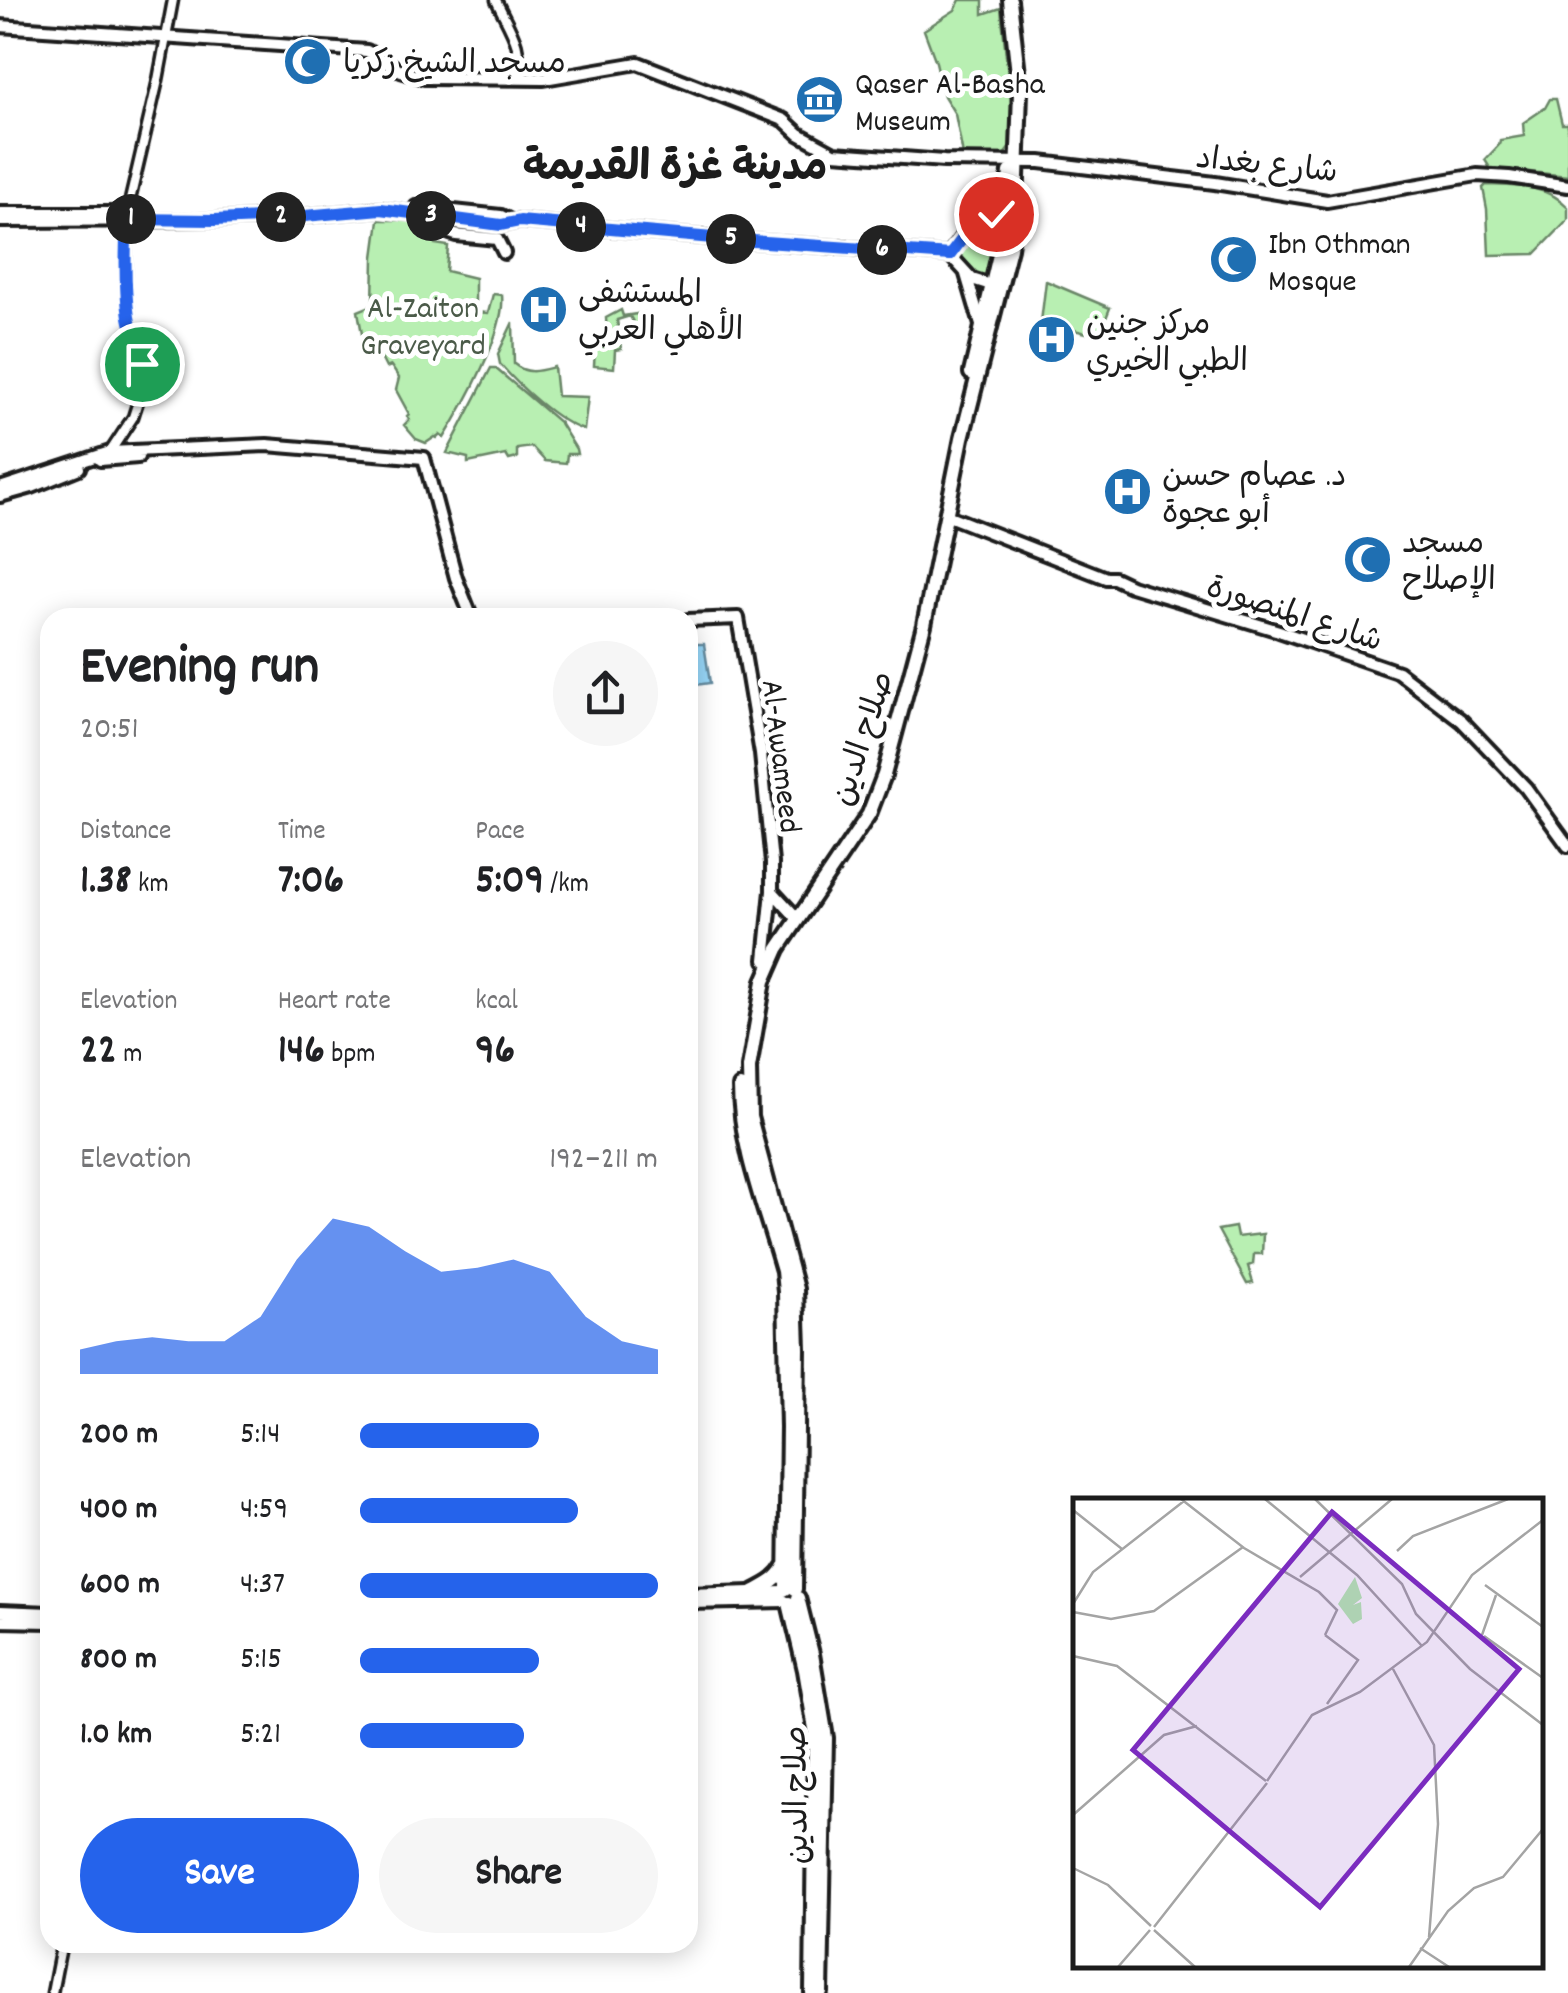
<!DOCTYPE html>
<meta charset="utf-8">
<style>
:root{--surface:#fff;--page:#f6f6f6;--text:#202124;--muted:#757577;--accent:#2563eb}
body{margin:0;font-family:Dekko,"Playpen Sans Arabic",sans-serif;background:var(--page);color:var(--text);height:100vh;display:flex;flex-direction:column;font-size:38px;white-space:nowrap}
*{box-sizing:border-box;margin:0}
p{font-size:32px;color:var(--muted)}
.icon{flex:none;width:55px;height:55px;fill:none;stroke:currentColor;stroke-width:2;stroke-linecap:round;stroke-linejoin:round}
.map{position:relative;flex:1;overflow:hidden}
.drawer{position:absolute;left:40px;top:608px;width:658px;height:1345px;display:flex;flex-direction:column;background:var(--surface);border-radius:30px;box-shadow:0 5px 25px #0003}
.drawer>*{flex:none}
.pin{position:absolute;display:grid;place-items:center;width:85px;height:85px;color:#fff;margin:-42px;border:5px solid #fff;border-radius:50%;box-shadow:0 2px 10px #0007}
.km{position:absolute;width:50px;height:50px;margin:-25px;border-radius:50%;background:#222;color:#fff;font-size:28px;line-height:50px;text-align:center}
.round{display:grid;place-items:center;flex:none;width:105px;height:105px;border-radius:52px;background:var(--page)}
.overview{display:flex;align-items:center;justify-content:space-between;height:170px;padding:0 40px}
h1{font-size:55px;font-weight:800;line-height:75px}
.figures{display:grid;grid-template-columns:repeat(3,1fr);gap:15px;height:170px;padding:10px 40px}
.figures div{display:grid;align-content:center}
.figures b{font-size:42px;font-weight:800}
.figures small{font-size:28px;font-weight:400}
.figures p{font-size:28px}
.chart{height:280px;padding:20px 40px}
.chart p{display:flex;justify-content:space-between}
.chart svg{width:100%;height:180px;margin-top:10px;fill:var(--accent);opacity:.7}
.button{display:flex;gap:20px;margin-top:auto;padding:20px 40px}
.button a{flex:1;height:115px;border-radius:60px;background:var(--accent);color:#fff;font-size:40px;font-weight:800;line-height:115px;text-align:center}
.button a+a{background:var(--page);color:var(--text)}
ul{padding:0 40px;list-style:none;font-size:32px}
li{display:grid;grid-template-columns:160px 120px 1fr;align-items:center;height:75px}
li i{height:25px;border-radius:12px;background:var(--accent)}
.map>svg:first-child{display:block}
.green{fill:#b8efb2;stroke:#6a8667;stroke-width:2.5}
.water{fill:#98d8fa;stroke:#668da1;stroke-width:2.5}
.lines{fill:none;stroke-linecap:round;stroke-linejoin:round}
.minor-casing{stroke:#1c1c1c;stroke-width:15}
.major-casing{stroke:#1c1c1c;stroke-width:18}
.highway-casing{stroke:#1c1c1c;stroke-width:20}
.minor{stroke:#fff;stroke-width:8}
.major{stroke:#fff;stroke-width:10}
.highway{stroke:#fff;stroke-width:12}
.route-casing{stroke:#fff;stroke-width:20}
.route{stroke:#2563eb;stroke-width:12}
.labels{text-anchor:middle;stroke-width:10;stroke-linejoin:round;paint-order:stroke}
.poi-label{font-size:32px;fill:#1c1c1c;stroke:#fff;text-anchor:start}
.street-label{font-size:32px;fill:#1c1c1c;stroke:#fff}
.park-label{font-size:32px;fill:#4b5b49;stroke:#fff}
.district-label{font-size:42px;font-weight:bold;fill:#1c1c1c;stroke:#fff}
.inset-road{fill:none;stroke:#a4a4a4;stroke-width:2.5}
.view{fill:#7b2cbf;fill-opacity:0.15;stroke:#7b2cbf;stroke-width:5}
.inset-edge{fill:none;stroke:#1c1c1c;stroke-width:5}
</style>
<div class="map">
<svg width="1568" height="1993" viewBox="0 0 1568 1993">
<rect width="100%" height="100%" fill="#fff"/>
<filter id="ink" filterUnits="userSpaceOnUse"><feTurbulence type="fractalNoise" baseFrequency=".01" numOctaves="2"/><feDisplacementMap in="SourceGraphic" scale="20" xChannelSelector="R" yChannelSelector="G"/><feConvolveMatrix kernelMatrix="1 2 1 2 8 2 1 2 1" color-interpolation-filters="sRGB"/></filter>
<g filter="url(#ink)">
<path class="green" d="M960 0H983V14L1001 8 1011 103 1010 147 1003 156 963 155 955 114 944 96 936 62 924 30 955 10Z
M1550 99H1556L1562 124H1568V176L1490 168 1485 160 1499 145 1500 140 1524 136 1523 123 1545 108Z
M1486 185C1515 186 1546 184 1568 207V220L1535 254 1489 255 1487 209 1483 188Z
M379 220H408L431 224 436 230 435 244 448 246 446 271 475 278V312L488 313 493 294 502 295C506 331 464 406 444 438L440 435 437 438 435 437 426 443 416 439 404 425 409 420 407 416 409 414 396 390 399 378 391 366 386 368 378 352H371L362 334 358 311 373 305 374 257Z
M989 226 1000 227 990 281C975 279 962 269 960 253L970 239Z
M1046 281 1110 308 1099 336 1041 322Z
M621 310 623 316 644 313 647 322 635 326 630 316 617 320 621 349 615 350 614 368 594 366 595 348 606 347 605 341H600L599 335 607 334 606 318Z
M513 322 514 364C527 375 539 371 554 367L557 396 588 397 584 430C557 422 518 385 500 364L498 354Z
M491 368H495L560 423 576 449 577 454H567L566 463 545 461 532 447 517 449V458L509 460 506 455 468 463V458L447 453Z
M1235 1227 1237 1237 1263 1234 1262 1254H1254L1253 1264 1248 1266 1253 1283 1247 1284 1218 1230Z"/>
<path class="water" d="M688 644H704L710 683 688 686Z"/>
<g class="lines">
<defs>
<path id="minor" d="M496 0C510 30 523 43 518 79
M110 452 133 417 142 389 141 352 130 321 126 288 127 213 158 80 173 0
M52 1993 62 1942"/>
<path id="major" d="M0 26 367 51 401 71 425 78 544 79 638 63 784 120 799 134 834 153 944 161 1040 162 1215 183 1327 201 1477 175 1509 177 1568 186
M416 207 501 216 512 222
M0 213H125
M434 217 450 233 456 235 497 239 504 253
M0 221 215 220 305 216 381 209 501 225 520 221 724 239 950 255 972 279 991 285
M950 255C963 230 983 215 1011 213
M966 274 981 325
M100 460 138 457
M0 488 110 452 267 445 424 458 456 578 472 618
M0 496 32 487 79 468
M946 515 1106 578H1114L1131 586 1279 631 1398 672 1462 721 1526 788 1568 846
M688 620 738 618 761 754 772 863V891L765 960
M772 891 797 918
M688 1594 784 1591
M688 1603 785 1601
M0 1611 50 1613
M0 1621 50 1622"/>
<path id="highway" d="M971 373 1002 242 1010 172
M740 1087C740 1147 767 1213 783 1271L785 1292 788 1427 786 1589
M795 1589 798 1349 796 1289 750 1117 749 1068 764 981 778 949 869 814 884 775 924 625 962 438 1010 248 1016 206 1020 92 1010 0
M753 1592C766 1585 778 1580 785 1566
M798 1598 812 1654 826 1738 821 1993
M789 1603 805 1670 815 1729 812 1993"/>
</defs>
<use href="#minor" class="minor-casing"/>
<use href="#major" class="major-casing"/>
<use href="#highway" class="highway-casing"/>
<use href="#minor" class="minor"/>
<use href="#major" class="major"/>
<use href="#highway" class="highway"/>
</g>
</g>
<g class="lines" filter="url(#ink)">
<defs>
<path id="route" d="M142 364C140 348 132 334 129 317 124 285 125 252 127 219L215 220 305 216 381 209 501 225 520 221 724 239 950 255 975 222 996 214"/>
</defs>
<use href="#route" class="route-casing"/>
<use href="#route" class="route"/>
</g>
<defs>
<symbol id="mosque-disc" viewBox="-11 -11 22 22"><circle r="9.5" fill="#1f6fb2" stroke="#fff"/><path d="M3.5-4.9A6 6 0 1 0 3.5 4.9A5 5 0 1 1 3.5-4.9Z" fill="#fff"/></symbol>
<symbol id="museum-disc" viewBox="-11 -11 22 22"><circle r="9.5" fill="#1f6fb2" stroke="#fff"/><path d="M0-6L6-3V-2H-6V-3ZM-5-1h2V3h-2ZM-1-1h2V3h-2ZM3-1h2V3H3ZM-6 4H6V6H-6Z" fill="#fff"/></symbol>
<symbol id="hospital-disc" viewBox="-11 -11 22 22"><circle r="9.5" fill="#1f6fb2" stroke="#fff"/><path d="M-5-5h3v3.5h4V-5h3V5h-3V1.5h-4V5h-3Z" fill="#fff"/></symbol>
</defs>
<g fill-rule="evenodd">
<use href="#mosque-disc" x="280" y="34" width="55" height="55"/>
<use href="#museum-disc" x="792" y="72" width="55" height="55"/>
<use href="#mosque-disc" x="1206" y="232" width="55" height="55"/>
<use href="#hospital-disc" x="516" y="282" width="55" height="55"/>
<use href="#hospital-disc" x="1024" y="312" width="55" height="55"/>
<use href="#hospital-disc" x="1100" y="464" width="55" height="55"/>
<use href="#mosque-disc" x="1340" y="532" width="55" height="55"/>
</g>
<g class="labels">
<g class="poi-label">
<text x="343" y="72">مسجد الشيخ زكريا</text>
<text x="855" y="93">Qaser Al-Basha<tspan x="855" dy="37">Museum</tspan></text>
<text x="1268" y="253">Ibn Othman<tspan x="1268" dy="37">Mosque</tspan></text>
<text x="578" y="302">المستشفى<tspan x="578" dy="37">الأهلي العربي</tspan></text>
<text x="1086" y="333">مركز جنين<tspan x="1086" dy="37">الطبي الخيري</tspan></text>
<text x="1162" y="485">د. عصام حسن<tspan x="1162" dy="37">أبو عجوة</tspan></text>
<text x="1402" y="552">مسجد<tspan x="1402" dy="37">الإصلاح</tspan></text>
</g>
<g class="street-label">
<text transform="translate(1267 163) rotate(6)" y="11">شارع بغداد</text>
<text transform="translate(1295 612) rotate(18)" y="11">شارع المنصورة</text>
<text transform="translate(861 738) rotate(-72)" y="11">صلاح الدين</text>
<text transform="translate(783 756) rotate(83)" y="11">Al-Awameed</text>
<text transform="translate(795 1795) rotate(-91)" y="11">صلاح الدين</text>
</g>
<g class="park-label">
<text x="423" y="317">Al-Zaiton<tspan x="423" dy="37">Graveyard</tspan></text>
</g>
<g class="district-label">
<text x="675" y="179">مدينة غزة القديمة</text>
</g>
</g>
<g transform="translate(1073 1498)">
<rect width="470" height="470" fill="#fff"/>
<path d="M282 79 289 100 280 107 288 104 289 121 280 126 265 106Z" fill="#b8efb2"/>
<path class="inset-road" d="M108 1 171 50 246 94 264 112 252 137M192 1 284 77 349 148M242 1 329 86 343 116 397 171 470 227M0 12 49 51M324 53 340 38 435 1M227 79 319 1M412 87 470 129M0 106 20 74 111 3M0 114 38 121 81 113 170 49M252 137 285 162 254 206M409 137 423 97M411 138 470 180M0 158 44 168 193 283M320 171 361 247 365 326 356 439M194 283 239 217 287 194 354 144 399 77 470 22M0 317 91 237 124 228M0 370 35 387 78 428M81 429 194 285M81 432 122 469M347 450 376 469M45 469 77 432M336 469 375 413 401 390 430 379 470 331"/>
<path class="view" d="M259 14 446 171 247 409 60 252Z"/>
<rect width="470" height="470" class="inset-edge"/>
</g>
</svg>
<div class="pin" style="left:142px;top:364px;background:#1e9e55"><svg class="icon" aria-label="arrive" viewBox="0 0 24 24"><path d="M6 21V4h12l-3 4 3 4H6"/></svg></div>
<div class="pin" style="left:996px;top:214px;background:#d93025"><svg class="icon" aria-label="check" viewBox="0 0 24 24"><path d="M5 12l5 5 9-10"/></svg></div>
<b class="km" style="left:131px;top:219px">1</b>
<b class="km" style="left:281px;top:217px">2</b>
<b class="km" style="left:431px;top:216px">3</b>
<b class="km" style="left:581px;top:227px">4</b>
<b class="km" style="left:731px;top:239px">5</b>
<b class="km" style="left:882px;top:250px">6</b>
<section class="drawer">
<div class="overview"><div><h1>Evening run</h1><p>20:51</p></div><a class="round"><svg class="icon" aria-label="share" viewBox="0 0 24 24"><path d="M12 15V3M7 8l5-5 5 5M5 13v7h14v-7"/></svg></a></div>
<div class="figures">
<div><p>Distance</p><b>1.38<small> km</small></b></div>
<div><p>Time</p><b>7:06</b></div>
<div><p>Pace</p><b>5:09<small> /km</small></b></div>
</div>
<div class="figures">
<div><p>Elevation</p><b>22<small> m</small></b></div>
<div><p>Heart rate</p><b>146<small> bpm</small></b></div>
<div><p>kcal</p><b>96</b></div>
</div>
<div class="chart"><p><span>Elevation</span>192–211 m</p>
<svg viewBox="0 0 160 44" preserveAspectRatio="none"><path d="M0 44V38L10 36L20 35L30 36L40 36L50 30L60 16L70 6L80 8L90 14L100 19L110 18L120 16L130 19L140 30L150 36L160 38V44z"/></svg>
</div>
<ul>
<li><b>200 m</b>5:14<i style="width:60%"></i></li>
<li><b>400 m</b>4:59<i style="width:73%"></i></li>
<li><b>600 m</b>4:37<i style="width:100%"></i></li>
<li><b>800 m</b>5:15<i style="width:60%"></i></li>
<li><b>1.0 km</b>5:21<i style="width:55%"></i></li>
</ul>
<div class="button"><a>Save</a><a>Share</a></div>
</section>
</div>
